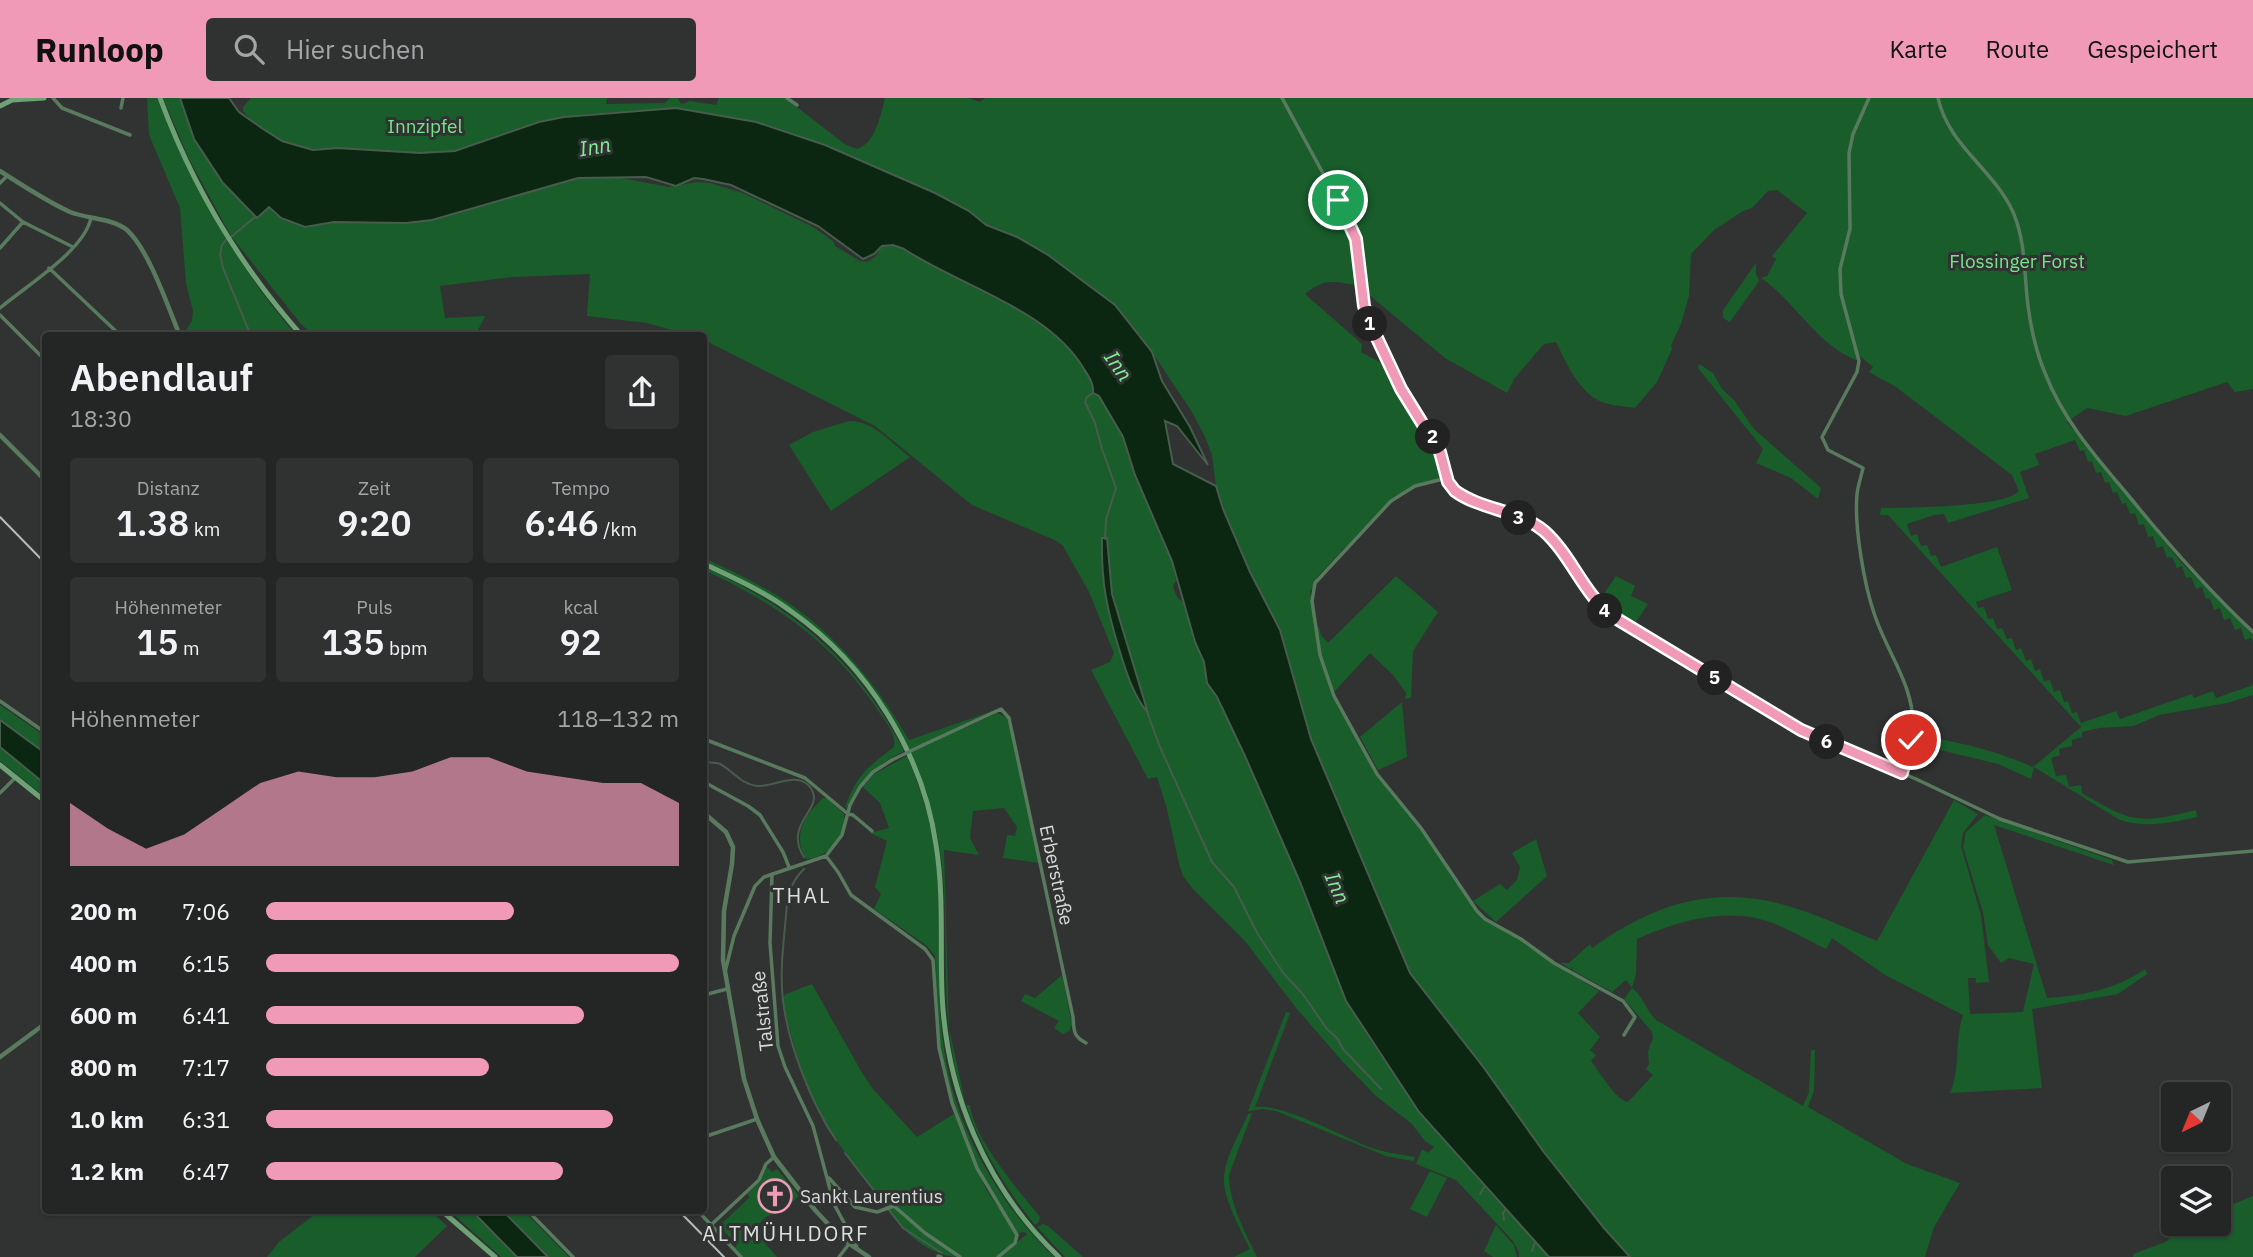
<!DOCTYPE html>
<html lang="de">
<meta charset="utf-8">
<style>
:root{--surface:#242625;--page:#303232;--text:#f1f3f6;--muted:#a3a5a7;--line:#414342;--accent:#f09ab7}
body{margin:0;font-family:"IBM Plex Sans",sans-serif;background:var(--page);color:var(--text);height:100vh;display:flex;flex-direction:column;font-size:26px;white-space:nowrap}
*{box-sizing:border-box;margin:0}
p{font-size:23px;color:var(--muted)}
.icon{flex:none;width:38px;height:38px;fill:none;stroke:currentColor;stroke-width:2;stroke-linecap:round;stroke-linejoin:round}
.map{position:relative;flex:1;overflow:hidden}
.sheet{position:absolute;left:42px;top:234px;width:665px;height:882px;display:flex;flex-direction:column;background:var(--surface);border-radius:7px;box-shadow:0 2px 5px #0004,0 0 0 2px var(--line)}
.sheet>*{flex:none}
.needle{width:46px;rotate:223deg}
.buttons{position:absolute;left:2161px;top:984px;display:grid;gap:14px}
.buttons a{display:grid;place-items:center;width:70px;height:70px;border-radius:7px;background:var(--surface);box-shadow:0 2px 5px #0004,0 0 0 2px var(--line);font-size:35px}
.pin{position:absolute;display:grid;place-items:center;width:60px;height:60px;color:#fff;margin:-30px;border:4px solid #fff;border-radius:50%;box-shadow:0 2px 7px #0007}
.km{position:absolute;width:35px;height:35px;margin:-18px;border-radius:50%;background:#222;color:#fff;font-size:19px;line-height:35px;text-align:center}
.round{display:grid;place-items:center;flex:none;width:74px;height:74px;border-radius:7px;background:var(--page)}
.headline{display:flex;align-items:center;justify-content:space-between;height:119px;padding:0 28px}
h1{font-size:38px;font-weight:600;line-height:52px}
.stats{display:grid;grid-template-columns:repeat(3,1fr);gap:10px;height:119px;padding:7px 28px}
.stats div{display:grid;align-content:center;border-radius:7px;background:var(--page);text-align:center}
.stats b{font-size:35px;font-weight:600}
.stats small{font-size:19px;font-weight:400}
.stats p{font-size:19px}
.chart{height:196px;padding:14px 28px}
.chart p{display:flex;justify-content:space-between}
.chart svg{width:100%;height:126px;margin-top:7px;fill:var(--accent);opacity:.7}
ul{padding:0 28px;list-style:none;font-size:23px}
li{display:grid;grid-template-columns:112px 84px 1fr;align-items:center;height:52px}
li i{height:18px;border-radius:9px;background:var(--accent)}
header{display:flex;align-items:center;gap:42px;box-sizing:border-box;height:98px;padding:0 35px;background:var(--accent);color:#111}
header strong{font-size:33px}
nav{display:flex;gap:38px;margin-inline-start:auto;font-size:24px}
.search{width:490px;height:63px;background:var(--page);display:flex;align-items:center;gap:18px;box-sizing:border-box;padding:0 24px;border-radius:7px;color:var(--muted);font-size:26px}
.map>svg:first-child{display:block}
.green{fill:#195d2b}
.water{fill:#0b2611;stroke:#485c4d;stroke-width:2}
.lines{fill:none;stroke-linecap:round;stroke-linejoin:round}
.stream{stroke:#485c4d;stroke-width:2}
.minor{stroke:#597a5e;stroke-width:3.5}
.tertiary{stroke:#597a5e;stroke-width:4.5}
.secondary{stroke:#6da275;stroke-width:5}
.rail{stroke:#b8bab9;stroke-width:2}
.minor-bridge{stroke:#597a5e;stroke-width:3.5}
.route-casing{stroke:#fff;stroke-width:14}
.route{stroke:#f09ab7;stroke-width:9}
.labels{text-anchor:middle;stroke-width:6;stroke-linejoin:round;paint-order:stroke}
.park-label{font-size:19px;fill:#77e48c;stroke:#303331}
.street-label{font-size:19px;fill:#d8d9d8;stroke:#303331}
.poi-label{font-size:19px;fill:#d8d9d8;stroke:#303331;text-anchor:start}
.water-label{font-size:21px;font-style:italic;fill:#81ee95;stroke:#303331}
.neighbourhood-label{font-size:21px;letter-spacing:2px;fill:#dcdfdd;stroke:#303331}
</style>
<header>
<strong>Runloop</strong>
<div class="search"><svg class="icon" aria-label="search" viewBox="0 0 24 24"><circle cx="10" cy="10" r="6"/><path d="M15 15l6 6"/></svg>Hier suchen</div>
<nav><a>Karte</a><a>Route</a><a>Gespeichert</a></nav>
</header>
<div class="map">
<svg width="2253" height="1159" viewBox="0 0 2253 1159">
<rect width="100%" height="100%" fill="#303331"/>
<path class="green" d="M147 0H157C190 86 237 169 297 238H187L185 234 192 223 193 213 186 185 180 110 149 37Z
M163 0H180L194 41 223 85 257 120 269 109 281 120 305 129 334 124 406 125 432 122 578 80 617 79 669 89 696 84 710 85 743 95 813 129 833 143 835 148 860 163 867 164 875 159 882 148 893 147 904 151C960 188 1049 211 1084 271 1089 279 1094 286 1093 295L1099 298 1123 339 1135 377 1172 463 1176 483 1173 488C1175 496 1177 501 1185 505L1195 544 1204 564 1207 585 1217 599 1245 658 1300 784 1346 903 1378 954 1439 1037 1549 1159H1519V1154L1513 1143 1456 1082 1416 1066 1422 1051 1428 1055 1434 1049 1425 1043 1412 1026 1376 998 1343 964 1296 910 1245 843 1192 790 1183 778 1179 766 1167 711 1157 679 1148 681 1091 572 1110 564 1114 555 1089 494 1063 448 1057 443 972 407 875 328 704 242V238H692L647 225 587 218 590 176 513 179 440 188 445 220 485 218 475 238H314L301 226 231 138 189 61Z
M251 0H607L606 6 665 5 670 0H678L680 5 683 6 690 3 716 7 719 0H785L846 47 857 51C875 46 881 16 885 0H968L980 4 985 0H2253V291L2235 294 2227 284 2126 318 2087 310 2067 324 2181 464 2253 537V544L2251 540 2245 542 2241 530 2235 532 2230 520 2224 522 2220 510 2214 512 2210 500 2206 501 2202 489 2196 491 2191 479 2186 480 2182 468 2177 470 2172 459 2167 460 2163 448 2157 450 2153 438 2148 439 2144 426 2139 427 2135 415 2130 416 2126 405 2122 406 2117 394 2113 395 2109 384 2105 385 2101 374 2096 375 2092 363 2088 364 2084 352 2080 353 2075 342 2035 356 2039 367 2020 374 2029 400 1948 425 1944 416 1934 417 1907 426 1911 438 1917 436 1921 448 1927 447 1931 458 1936 457 1941 469 1997 449 2012 492 1976 504 1978 510 1984 509 1988 521 1993 520 1997 531 2002 530 2007 541 2012 540 2016 552 2021 550 2026 563 2031 561 2035 573 2040 571 2044 583 2050 582 2054 594 2060 592 2064 604 2068 603 2072 615 2077 614 2081 625 2116 613 2120 621 2192 596 2194 600 2213 593 2216 600 2253 587V597L2227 605 2159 617 2134 628 2099 630 2082 634V639L2072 642V648L2059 651 2060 657 2051 660 2056 678 2066 677 2069 689 2081 687 2082 695C2132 725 2139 726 2196 712L2197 719C2170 725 2146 730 2120 722L2034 669 2031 681 1998 666 1911 645 1913 636C1954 643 1995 652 2033 669L2081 629 1888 417H1880L1881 410C1904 410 2008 409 2019 393L2012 377 1896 289 1869 274 1873 269 1860 258 1859 263C1817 248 1796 204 1761 180L1767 178 1776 161 1772 158 1807 115 1777 92 1768 93 1752 110 1743 113 1714 132 1691 156 1689 198 1681 226 1671 247 1672 251 1657 284 1635 310C1624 308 1612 308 1602 304 1579 295 1566 264 1556 244L1544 246 1514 281 1507 295 1445 260 1368 196 1363 194 1360 188C1335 184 1326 179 1305 196L1362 246 1361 254 1387 268 1397 288 1432 337 1440 354 1447 380 1428 384 1393 399 1318 478 1310 494 1316 529H1319L1321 537 1328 545 1396 478 1438 514 1413 553 1411 600 1405 601 1406 595 1393 577 1370 555 1333 595 1373 672 1416 724 1457 786 1483 818 1494 827 1513 834 1566 873 1599 893 1578 915 1600 939 1590 952 1596 957 1591 963C1600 974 1615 1002 1628 1004L1653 977 1646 971 1649 966 1648 953 1653 940 1652 934 1624 901 1632 890 1626 882 1612 894 1572 872 1573 869 1570 871 1561 865H1569L1590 846 1592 850C1650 809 1706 788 1777 805 1811 813 1845 830 1877 843L1954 702 1978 716 1963 735 1961 748 1981 817 1989 884 1976 885V880H1968L1970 916 2023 914 2034 866 2009 860 2001 865 1988 847 1983 815 1963 749 1966 734 1985 717 2112 762 2114 767 1994 727 2047 900C2082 898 2116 891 2145 871L2147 876 2118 896 2032 911 2042 990 1950 995C1961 972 1954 943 1963 917L1885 877 1832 840 1826 851C1803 840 1780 825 1755 820 1715 812 1673 825 1637 841L1636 876 1632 890C1643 898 1646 912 1656 922L1803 1008 1809 994 1811 952H1815L1814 993 1808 1009 1907 1066 1960 1085 1934 1129 1925 1159H1630L1604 1130 1543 1053 1484 970 1410 875 1311 641 1280 532 1250 474 1223 411 1216 388 1212 357 1205 339 1192 314 1152 254 1115 207 1017 139 986 127 969 113 935 95 825 47 756 24 676 10 586 16 539 24 455 53 420 55 337 50 306 51 282 43 254 25 243 13V9Z
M1756 165V176L1759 183 1730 224 1723 220V212Z
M1699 266 1713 275 1722 291 1734 302 1754 331 1821 390 1818 401 1791 380 1756 365 1763 351 1698 270Z
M849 323C873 322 892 346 910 359L831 413 789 347 813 334Z
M704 460C725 470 746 479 766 491 828 526 874 581 909 642L1001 610 963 628 965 630 997 615 1007 620 1012 632 1039 765 1003 760 1007 737 1015 738 1017 729 1004 710 973 713 970 740 979 757 944 752 949 930 965 1004C940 933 948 866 944 792 935 634 846 526 704 463Z
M704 469C795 510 858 564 904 653 873 669 863 680 847 710L845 709C859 674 866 671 894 649 897 635 884 622 877 611 834 546 774 504 704 472Z
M1616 478 1635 488 1631 498 1648 506 1634 527 1613 516 1599 503Z
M1402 604 1407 659 1378 672 1360 639Z
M0 607 45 638V655L0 622Z
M0 649 45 686V699L0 663Z
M907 658C919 688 930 718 934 750 944 816 934 884 944 951 955 1030 998 1104 1054 1159H999L1027 1136 1025 1134 1018 1135C980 1080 950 1017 940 949 936 919 936 888 935 858L926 847 874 811 881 796 875 789 887 743 870 735 889 730 880 705 863 689 874 676Z
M823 700H827L844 716C847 738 828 760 806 761 792 737 804 718 823 700Z
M1536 741 1547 778 1496 824 1473 803 1500 786 1507 792 1517 782 1520 769 1512 755Z
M1062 877 1072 927 1069 933 1063 936 1054 930 1059 923 1021 903 1025 896 1035 900Z
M812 886 861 973 873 991 917 1039 954 1016 986 1091 1016 1136 1013 1145 996 1159H961L917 1127 895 1107 886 1109 826 1029 802 975 781 901 786 896Z
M1286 914 1290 915 1255 1009C1283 1005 1343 1039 1372 1050 1386 1055 1400 1056 1415 1059L1413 1063 1386 1058 1276 1013 1263 1011 1248 1013Z
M966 1007H970C973 1040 1019 1093 1040 1119L1039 1124 1035 1127C1006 1091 982 1052 966 1007Z
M1252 1015 1229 1077C1229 1105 1245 1134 1257 1159H1234L1250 1151C1241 1132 1222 1099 1224 1078 1226 1057 1240 1035 1248 1016Z
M767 1069 772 1074 777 1071 799 1098 783 1112 766 1119 759 1126 768 1138 763 1143 777 1159H743L734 1150 737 1147 719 1128 750 1099 747 1096 760 1084Z
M1430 1073 1447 1080 1427 1119 1410 1111Z
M2253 1098V1159H2133V1156L2163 1145 2193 1125H2219V1112Z
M891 1109 896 1111 959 1159C929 1159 903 1133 887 1111Z
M319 1113H431L447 1128 415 1159H267L279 1144Z
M450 1113H472L517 1159H501Z
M503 1113H524L569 1159H548Z
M1043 1126 1048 1128 1083 1159H1065L1037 1129Z
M1496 1127 1514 1147 1517 1159H1493L1484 1153Z"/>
<path class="water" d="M180 0H229L239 14 263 31 282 43 313 52 337 50 420 55 455 53 539 24 564 19 676 10 756 24 825 47 935 95 969 113 986 127 1017 139 1048 157 1115 207 1152 254 1162 283 1190 329 1208 367 1177 328 1165 323 1173 366 1216 388 1223 411 1250 474 1280 532 1311 641 1410 875 1484 970 1543 1053 1604 1130 1630 1159H1549L1419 1014 1346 903 1300 784 1245 658 1217 599 1207 585 1204 564 1195 544 1172 463 1135 377 1123 339 1099 298 1093 295C1094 286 1089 279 1084 271 1049 211 960 188 904 151L893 147 882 148 874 156 863 161 818 128 731 87 703 81 694 80 676 88 646 79 578 80 432 122 406 125 334 124 305 129 281 120 269 109 257 120 223 85 194 41Z
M1102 440H1107L1112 496 1148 615C1133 597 1127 576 1120 554 1107 512 1101 485 1102 440Z
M0 622 45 655V686L0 649Z
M472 1113H503L548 1159H517Z"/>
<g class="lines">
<path class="stream" d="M231 139 255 119
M226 142 222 147 220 156 223 170 251 238
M1093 295 1087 299 1085 304 1095 325 1102 351 1116 390 1106 422 1105 441
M1147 614 1160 649 1212 764 1234 789 1257 835 1284 876 1302 895 1327 931 1337 940 1343 951 1381 991
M704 664C708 665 715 664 720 666 733 673 741 686 757 688 774 689 797 673 810 689 827 711 782 724 804 759
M804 771C793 782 790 790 787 805 785 836 779 870 783 902 788 946 811 1005 836 1042
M845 1055 903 1130 942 1155
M1480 1096 1485 1088
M1504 1122 1503 1115 1506 1111
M1532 1153 1535 1144"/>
<path class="minor" d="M53 0 62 10 130 37
M787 0 797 7
M1282 0 1349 123 1356 141 1364 208 1369 223 1401 291 1440 354 1450 388 1462 398 1529 424 1546 435 1596 503 1612 518 1801 632 1916 681 2000 721 2128 764 2253 753
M1869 0 1853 36 1849 55 1850 131 1840 171 1841 196 1859 263 1857 274 1822 339 1828 352 1863 370C1861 379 1858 388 1857 396 1854 428 1864 487 1875 518 1887 554 1914 588 1913 628 1912 644 1906 659 1902 675
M1938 0C1948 47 1994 72 2013 114 2026 144 2024 176 2028 208 2031 230 2036 254 2045 275 2063 322 2096 359 2128 397 2167 445 2208 492 2253 534
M121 10 123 0
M0 85 7 78
M0 105 23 124 73 149
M0 150 23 124
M49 170 121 238
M0 210C26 188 84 153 91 120
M0 217 46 263
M40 378 46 372
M1447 380 1415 388 1391 403 1315 485 1312 503 1320 557 1334 598 1377 676 1421 730 1477 813 1485 821 1521 841 1554 865 1623 903 1635 919 1624 937
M0 603 46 635
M704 641 805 680 848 716 853 717 872 733
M923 647 1001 611 1009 620 1073 919C1074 933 1073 938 1086 945
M704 684 748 708 760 717 783 754 789 769
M0 695 16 679
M826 758 838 774 851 797 925 851 933 862 939 950 952 1005 977 1070 1017 1137 1015 1145 998 1159
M772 776 770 845 778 948 785 969 813 1028 834 1106 857 1149
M725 874 734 838 755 788 764 779 826 758 842 737 850 707 860 689 873 674 892 662
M704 897 727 891
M704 1039 757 1021
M829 1080 855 1109 877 1114 894 1108 925 1135 960 1159
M528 1113 573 1159
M698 1113 741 1159
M711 1127 759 1082 766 1066 774 1059
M938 1158 941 1159
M839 1159 849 1146"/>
<path class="tertiary" d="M0 73C23 88 46 103 70 114 88 121 112 120 127 132 149 152 168 209 180 238
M0 337 46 383
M704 715 726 734 733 749 732 766 724 813 723 862 744 981 757 1021 774 1059 815 1112 842 1141 869 1159
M0 959 46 925"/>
<path class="secondary" d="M160 0C192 87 241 169 302 238
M0 8 12 2 44 0
M704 466C734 480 765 494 792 514 867 567 923 655 936 747 944 796 940 845 942 895 946 994 986 1090 1059 1159
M0 667 46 704
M442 1113 495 1159"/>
<path class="rail" d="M0 419 46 466
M679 1113 724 1159"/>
<path class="minor-bridge" d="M892 662 923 647"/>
</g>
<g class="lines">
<defs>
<path id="route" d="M1338 102 1356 141 1364 208 1369 223 1401 291 1440 354 1448 384 1455 393C1481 412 1519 412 1544 433 1571 457 1583 495 1612 518L1801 632 1902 675 1911 642"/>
</defs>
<use href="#route" class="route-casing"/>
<use href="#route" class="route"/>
</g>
<defs>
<symbol id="church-ring" viewBox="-11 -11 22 22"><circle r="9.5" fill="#303331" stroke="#f09ab7" stroke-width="1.5"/><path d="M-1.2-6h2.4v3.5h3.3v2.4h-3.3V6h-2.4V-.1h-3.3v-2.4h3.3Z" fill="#f09ab7"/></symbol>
</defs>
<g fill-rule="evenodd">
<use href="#church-ring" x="756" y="1079" width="38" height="38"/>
</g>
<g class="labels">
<g class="park-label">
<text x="425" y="35">Innzipfel</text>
<text x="2017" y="170">Flossinger Forst</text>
</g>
<g class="street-label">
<text transform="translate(1057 777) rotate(78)" y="7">Erberstraße</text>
<text transform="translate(762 913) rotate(-96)" y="7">Talstraße</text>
</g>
<g class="poi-label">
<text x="800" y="1105">Sankt Laurentius</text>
</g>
<g class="water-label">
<text transform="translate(595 49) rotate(-9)" y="7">Inn</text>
<text transform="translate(1118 268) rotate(55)" y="7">Inn</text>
<text transform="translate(1337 790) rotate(67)" y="7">Inn</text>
</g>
<g class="neighbourhood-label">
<text x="802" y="805">THAL</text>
<text x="786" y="1143">ALTMÜHLDORF</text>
</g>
</g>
</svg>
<div class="buttons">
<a><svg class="needle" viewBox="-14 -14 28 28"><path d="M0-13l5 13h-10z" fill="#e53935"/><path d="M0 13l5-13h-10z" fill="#a3a5a7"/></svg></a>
<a><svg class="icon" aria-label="layers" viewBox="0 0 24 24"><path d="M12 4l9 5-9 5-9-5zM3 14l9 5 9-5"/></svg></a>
</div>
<div class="pin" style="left:1338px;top:102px;background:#1e9e55"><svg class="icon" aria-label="arrive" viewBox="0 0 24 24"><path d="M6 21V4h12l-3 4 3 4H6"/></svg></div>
<div class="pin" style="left:1911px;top:642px;background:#d93025"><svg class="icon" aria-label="check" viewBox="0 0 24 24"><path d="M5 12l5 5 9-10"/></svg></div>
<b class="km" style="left:1370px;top:226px">1</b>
<b class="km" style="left:1433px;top:339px">2</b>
<b class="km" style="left:1519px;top:420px">3</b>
<b class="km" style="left:1605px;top:513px">4</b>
<b class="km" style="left:1715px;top:580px">5</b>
<b class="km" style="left:1827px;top:644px">6</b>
<section class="sheet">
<div class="headline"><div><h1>Abendlauf</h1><p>18:30</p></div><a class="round"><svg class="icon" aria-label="share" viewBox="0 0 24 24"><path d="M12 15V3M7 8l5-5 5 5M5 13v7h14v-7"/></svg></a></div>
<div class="stats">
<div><p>Distanz</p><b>1.38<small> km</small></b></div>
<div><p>Zeit</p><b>9:20</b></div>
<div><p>Tempo</p><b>6:46<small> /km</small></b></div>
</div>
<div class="stats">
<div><p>Höhenmeter</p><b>15<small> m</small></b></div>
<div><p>Puls</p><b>135<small> bpm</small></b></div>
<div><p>kcal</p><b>92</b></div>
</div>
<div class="chart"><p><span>Höhenmeter</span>118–132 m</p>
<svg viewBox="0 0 160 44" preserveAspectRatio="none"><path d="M0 44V22L10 31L20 38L30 33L40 24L50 15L60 11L70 13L80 13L90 11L100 6L110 6L120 11L130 13L140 15L150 15L160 22V44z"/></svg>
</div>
<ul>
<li><b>200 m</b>7:06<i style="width:60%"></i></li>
<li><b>400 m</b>6:15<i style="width:100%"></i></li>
<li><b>600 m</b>6:41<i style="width:77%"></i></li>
<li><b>800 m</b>7:17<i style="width:54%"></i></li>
<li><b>1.0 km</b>6:31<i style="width:84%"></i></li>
<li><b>1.2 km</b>6:47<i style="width:72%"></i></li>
</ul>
</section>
</div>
